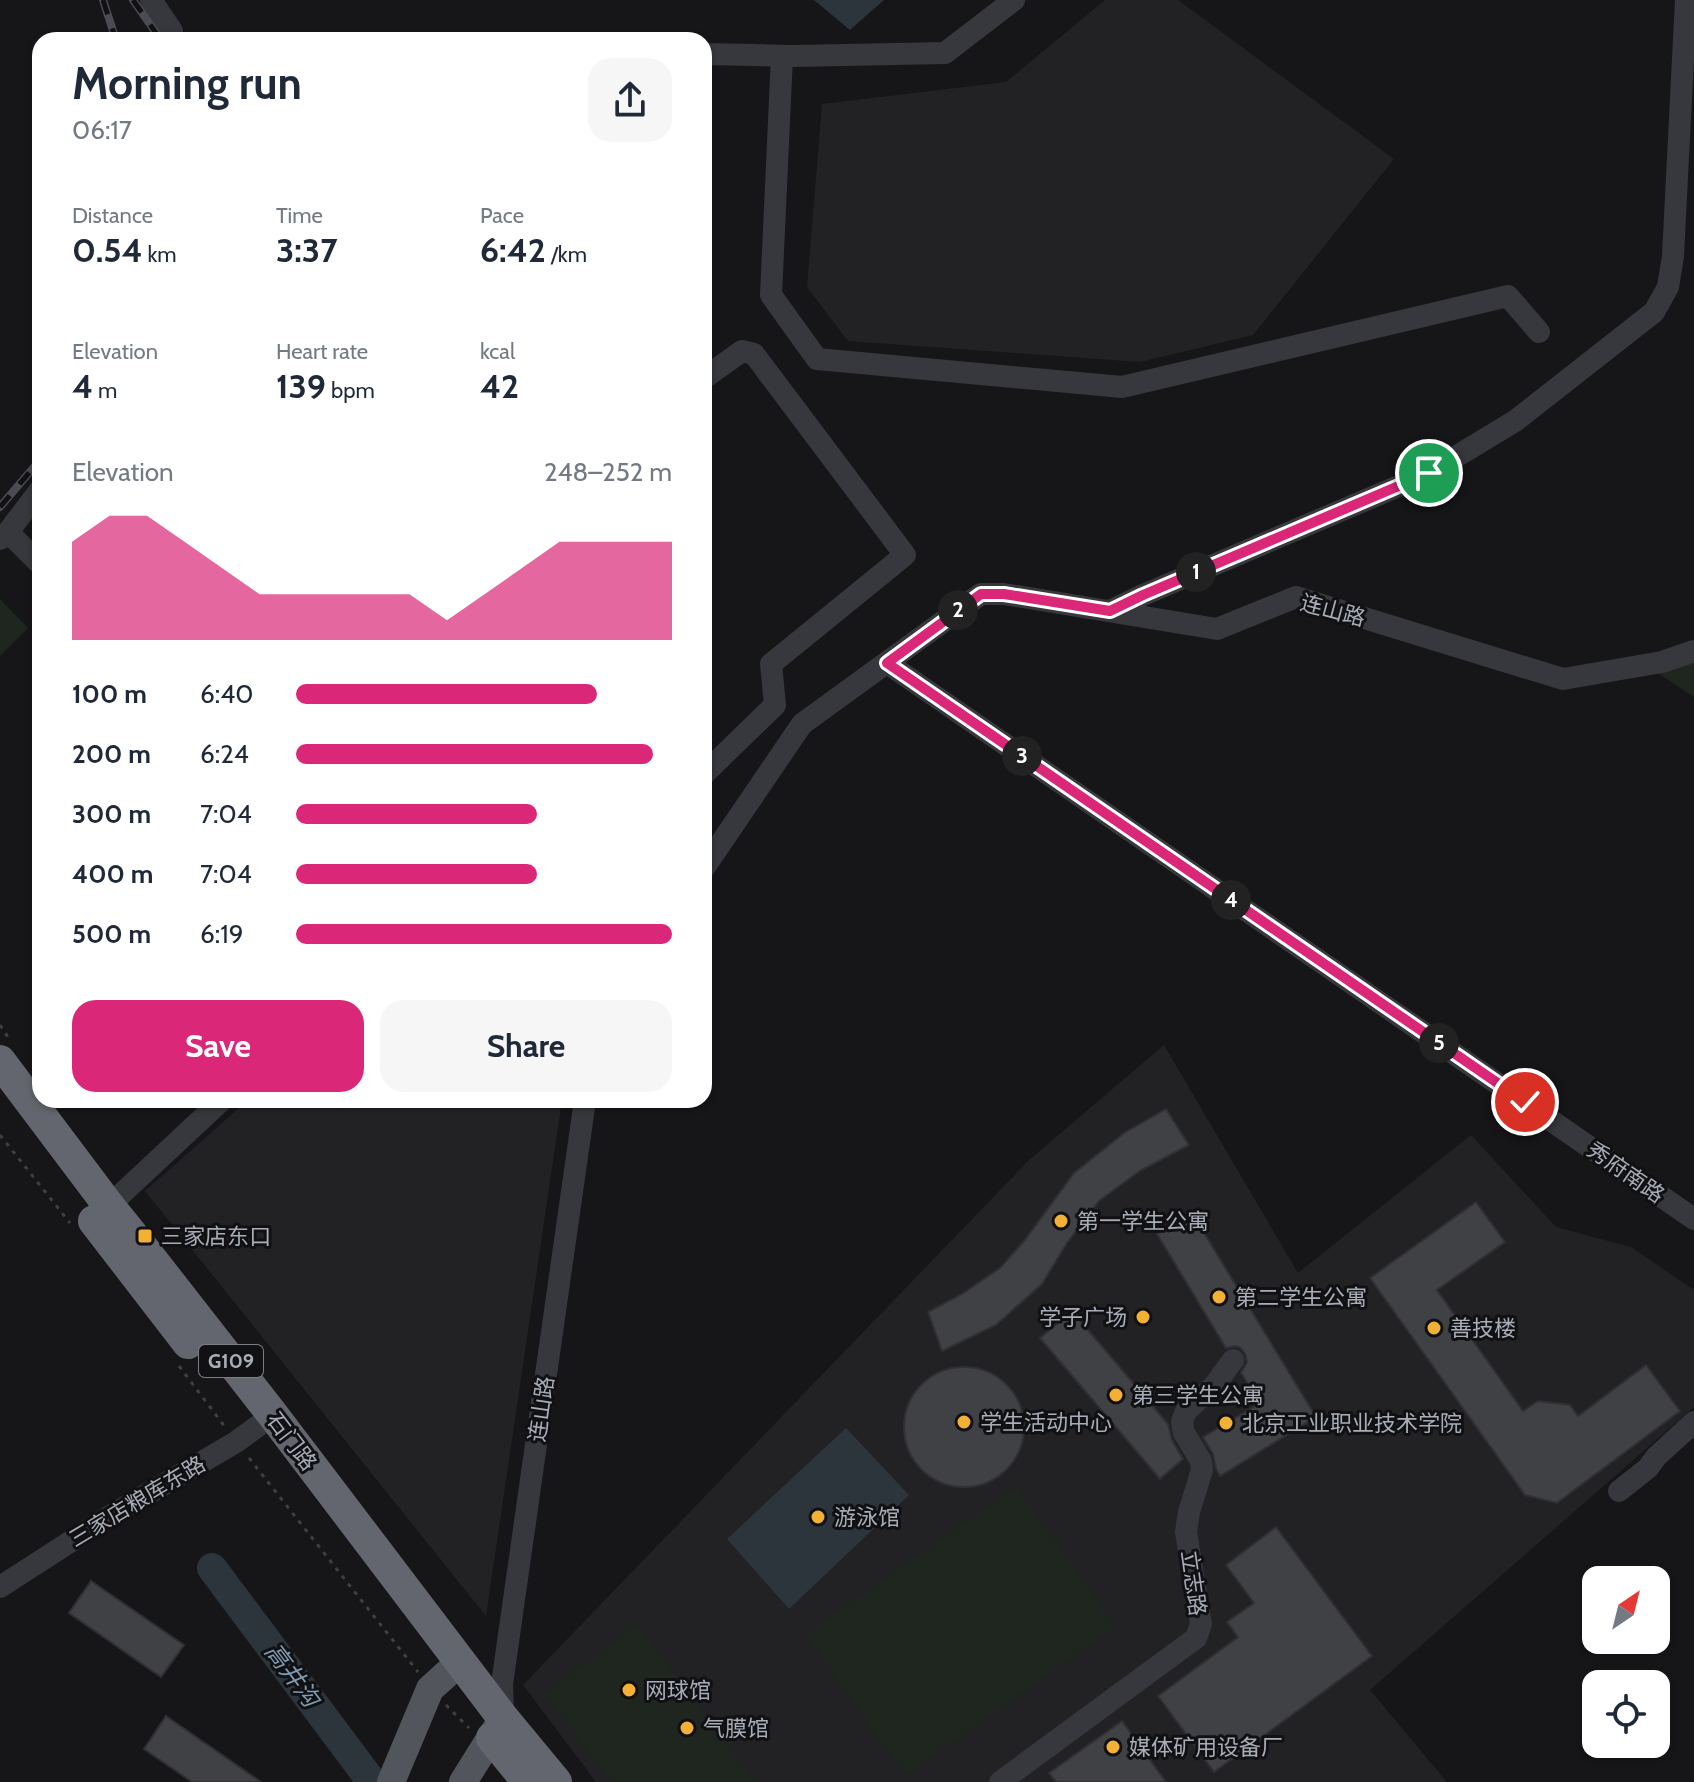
<!DOCTYPE html>
<meta charset="utf-8">
<style>
:root{--surface:#fff;--page:#f6f6f7;--text:#1f2937;--muted:#747a83;--accent:#db2777}
body{margin:0;font-family:Cabin,"Noto Sans SC",sans-serif;background:var(--page);color:var(--text);height:100vh;display:flex;flex-direction:column;font-size:30px;white-space:nowrap}
*{box-sizing:border-box;margin:0}
p{font-size:26px;color:var(--muted)}
.icon{flex:none;width:44px;height:44px;fill:none;stroke:currentColor;stroke-width:2;stroke-linecap:round;stroke-linejoin:round}
.map{position:relative;flex:1;overflow:hidden}
.side{position:absolute;left:32px;top:32px;width:680px;height:1076px;display:flex;flex-direction:column;background:var(--surface);border-radius:24px;box-shadow:0 2px 6px #0004}
.side>*{flex:none}
.needle{width:52px;rotate:35deg}
.buttons{position:absolute;left:1582px;top:1566px;display:grid;gap:16px}
.buttons a{display:grid;place-items:center;width:88px;height:88px;border-radius:16px;background:var(--surface);box-shadow:0 2px 6px #0004;font-size:40px}
.pin{position:absolute;display:grid;place-items:center;width:68px;height:68px;color:#fff;margin:-34px;border:4px solid #fff;border-radius:50%;box-shadow:0 2px 8px #0007}
.km{position:absolute;width:40px;height:40px;margin:-20px;border-radius:50%;background:#222;color:#fff;font-size:22px;line-height:40px;text-align:center}
.round{display:grid;place-items:center;flex:none;width:84px;height:84px;border-radius:24px;background:var(--page)}
.head{display:flex;align-items:center;justify-content:space-between;height:136px;padding:0 40px}
h1{font-size:44px;font-weight:800;line-height:60px}
.stats{display:grid;grid-template-columns:repeat(3,1fr);gap:12px;height:136px;padding:8px 40px}
.stats div{display:grid;align-content:center}
.stats b{font-size:34px;font-weight:800}
.stats small{font-size:22px;font-weight:400}
.stats p{font-size:22px}
.chart{height:224px;padding:16px 40px}
.chart p{display:flex;justify-content:space-between}
.chart svg{width:100%;height:144px;margin-top:8px;fill:var(--accent);opacity:.7}
.primary-button{display:flex;gap:16px;margin-top:auto;padding:16px 40px}
.primary-button a{flex:1;height:92px;border-radius:24px;background:var(--accent);color:#fff;font-size:32px;font-weight:800;line-height:92px;text-align:center}
.primary-button a+a{background:var(--page);color:var(--text)}
ul{padding:0 40px;list-style:none;font-size:26px}
li{display:grid;grid-template-columns:128px 96px 1fr;align-items:center;height:60px}
li i{height:20px;border-radius:10px;background:var(--accent)}
.map>svg:first-child{display:block}
.built{fill:#222225}
.green{fill:#1e261f}
.water{fill:#2c353c}
.lines{fill:none;stroke-linecap:round;stroke-linejoin:round}
.river{stroke:#2c353c;stroke-width:30}
.building{fill:#404145;stroke:#303034;stroke-width:2}
.path{stroke:#3d3f44;stroke-width:3;stroke-dasharray:4 6;stroke-linecap:butt}
.minor{stroke:#37383d;stroke-width:22}
.major{stroke:#53555c;stroke-width:28}
.highway{stroke:#63666e;stroke-width:32}
.rail-casing{stroke:#4a4c52;stroke-width:8}
.rail{stroke:#111113;stroke-width:5;stroke-dasharray:15;stroke-linecap:butt}
.route-casing{stroke:#fff;stroke-width:16}
.route{stroke:#db2777;stroke-width:10}
.poi-dot{fill:#f2b134;stroke:#111113;stroke-width:3}
.labels{text-anchor:middle;stroke-width:6;stroke-linejoin:round;paint-order:stroke}
.shield{fill:#111113;stroke:#7b7e86;stroke-width:2}
.shield-label{font-size:20px;font-weight:bold;fill:#a8adb8}
.street-label{font-size:22px;fill:#a8adb8;stroke:#111113}
.poi-label{font-size:22px;fill:#a8adb8;stroke:#111113;text-anchor:start}
.water-label{font-size:24px;font-style:italic;fill:#7f9bb3;stroke:#111113}
</style>
<div class="map">
<svg width="1694" height="1782" viewBox="0 0 1694 1782">
<rect width="100%" height="100%" fill="#161618"/>
<path class="built" d="M1105 0H1178L1394 159 1253 335 1140 362 848 341 807 287 822 104 1006 82Z
M1164 1045 1298 1273 1471 1135 1556 1227 1631 1247 1694 1290V1407L1370 1690 1447 1782H596L523 1685 1029 1160Z
M248 1100H562L486 1616 145 1191Z"/>
<path class="green" d="M0 599 28 628 0 656Z
M1694 662V697L1656 672Z
M1017 1486 1116 1627 905 1776 805 1634Z
M637 1624 757 1782H611L544 1694Z"/>
<path class="water" d="M814 0H884L850 30Z
M846 1428 909 1495 789 1609 727 1539Z"/>
<g class="lines">
<path class="river" d="M212 1568 372 1782"/>
</g>
<path class="building" d="M1166 1109 1189 1145 1141 1170 1099 1201 1067 1243 1042 1284 996 1325 942 1351 928 1312 962 1294 1000 1268 1024 1241 1074 1173 1124 1133Z
M1476 1202 1505 1242 1437 1290 1523 1411 1538 1401 1570 1405 1578 1416 1646 1365 1680 1411 1557 1503 1525 1495 1370 1278Z
M1192 1213 1316 1417 1220 1476 1216 1469 1213 1454 1203 1437 1260 1403 1241 1373 1247 1362 1245 1354 1241 1348 1235 1346 1226 1348 1157 1234Z
M1072 1311 1168 1424 1172 1440 1183 1459 1160 1479 1040 1338Z
M904 1427a60 60 0 1 1 120 0a60 60 0 1 1-120 0Z
M1276 1527 1372 1656 1214 1772 1158 1696 1238 1637 1227 1622 1254 1603 1226 1565Z
M91 1581 184 1645 161 1677 69 1613Z
M166 1716 261 1782H192L144 1749Z
M1122 1721 1166 1782H1056L1049 1773Z"/>
<g class="lines">
<path class="path" d="M0 1025 9 1039
M0 1135 70 1223
M179 1366 225 1427
M249 1458 418 1672
M446 1705 469 1728"/>
<path class="minor" d="M151 0 172 31 171 40
M704 54 794 56 945 53 1014 0
M782 56 771 295 817 359 1122 387 1508 296 1539 332
M704 378 742 351 754 354 905 555 771 664 775 705 704 774
M8 532 40 564
M0 539 8 532 40 490
M1110 611 1143 595 1429 473 1515 421 1654 312 1668 287 1673 256 1686 0
M887 663 1694 1219
M704 868 802 724 981 594H1004L1217 629 1296 597 1563 679 1662 662 1694 651
M100 1214 222 1100
M1619 1491 1648 1468 1656 1457 1694 1422
M0 1587 110 1516 236 1442 273 1415
M503 1718 502 1684 585 1100
M1000 1782 1196 1638 1201 1624 1186 1532 1189 1512 1202 1470 1201 1461 1184 1433 1182 1422 1186 1411 1214 1386 1233 1360"/>
<path class="major" d="M391 1782 430 1689 461 1661
M463 1782 503 1718"/>
<path class="highway" d="M0 1061 109 1206 138 1242 273 1415 503 1718 556 1782
M94 1221 188 1343
M492 1738 528 1782"/>
<defs>
<path id="rail" d="M103 0 116 40
M133 0 161 40
M0 507 40 460"/>
</defs>
<use href="#rail" class="rail-casing"/>
<use href="#rail" class="rail"/>
</g>
<g class="lines">
<defs>
<path id="route" d="M1429 473 1143 595 1110 611 1004 594H981L887 663 1525 1102"/>
</defs>
<use href="#route" class="route-casing"/>
<use href="#route" class="route"/>
</g>
<g class="poi-dot">
<circle cx="1061" cy="1221" r="8"/>
<rect x="137" y="1228" width="16" height="16" rx="4"/>
<circle cx="1219" cy="1297" r="8"/>
<circle cx="1143" cy="1317" r="8"/>
<circle cx="1434" cy="1328" r="8"/>
<circle cx="1116" cy="1395" r="8"/>
<circle cx="964" cy="1422" r="8"/>
<circle cx="1226" cy="1423" r="8"/>
<circle cx="818" cy="1517" r="8"/>
<circle cx="629" cy="1690" r="8"/>
<circle cx="687" cy="1728" r="8"/>
<circle cx="1113" cy="1747" r="8"/>
</g>
<g class="labels">
<rect class="shield" x="199" y="1345" width="64" height="32" rx="6"/>
<g class="shield-label">
<text x="231" y="1368">G109</text>
</g>
<g class="street-label">
<text transform="translate(1333 610) rotate(15)" y="8">连山路</text>
<text transform="translate(1626 1172) rotate(35)" y="8">秀府南路</text>
<text transform="translate(541 1409) rotate(-82)" y="8">连山路</text>
<text transform="translate(292 1441) rotate(53)" y="8">石门路</text>
<text transform="translate(137 1501) rotate(-31)" y="8">三家店粮库东路</text>
<text transform="translate(1194 1583) rotate(82)" y="8">立志路</text>
</g>
<g class="poi-label">
<text x="1077" y="1229">第一学生公寓</text>
<text x="161" y="1244">三家店东口</text>
<text x="1235" y="1305">第二学生公寓</text>
<text x="1127" y="1325" text-anchor="end">学子广场</text>
<text x="1450" y="1336">善技楼</text>
<text x="1132" y="1403">第三学生公寓</text>
<text x="980" y="1430">学生活动中心</text>
<text x="1242" y="1431">北京工业职业技术学院</text>
<text x="834" y="1525">游泳馆</text>
<text x="645" y="1698">网球馆</text>
<text x="703" y="1736">气膜馆</text>
<text x="1129" y="1755">媒体矿用设备厂</text>
</g>
<g class="water-label">
<text transform="translate(292 1675) rotate(53)" y="8">高井沟</text>
</g>
</g>
</svg>
<div class="buttons">
<a><svg class="needle" viewBox="-14 -14 28 28"><path d="M0-13l5 13h-10z" fill="#e53935"/><path d="M0 13l5-13h-10z" fill="#747a83"/></svg></a>
<a><svg class="icon" aria-label="locate" viewBox="0 0 24 24"><circle cx="12" cy="12" r="6"/><path d="M12 2v4M12 18v4M2 12h4M18 12h4"/></svg></a>
</div>
<div class="pin" style="left:1429px;top:473px;background:#1e9e55"><svg class="icon" aria-label="arrive" viewBox="0 0 24 24"><path d="M6 21V4h12l-3 4 3 4H6"/></svg></div>
<div class="pin" style="left:1525px;top:1102px;background:#d93025"><svg class="icon" aria-label="check" viewBox="0 0 24 24"><path d="M5 12l5 5 9-10"/></svg></div>
<b class="km" style="left:1196px;top:572px">1</b>
<b class="km" style="left:958px;top:610px">2</b>
<b class="km" style="left:1022px;top:756px">3</b>
<b class="km" style="left:1231px;top:900px">4</b>
<b class="km" style="left:1439px;top:1043px">5</b>
<section class="side">
<div class="head"><div><h1>Morning run</h1><p>06:17</p></div><a class="round"><svg class="icon" aria-label="share" viewBox="0 0 24 24"><path d="M12 15V3M7 8l5-5 5 5M5 13v7h14v-7"/></svg></a></div>
<div class="stats">
<div><p>Distance</p><b>0.54<small> km</small></b></div>
<div><p>Time</p><b>3:37</b></div>
<div><p>Pace</p><b>6:42<small> /km</small></b></div>
</div>
<div class="stats">
<div><p>Elevation</p><b>4<small> m</small></b></div>
<div><p>Heart rate</p><b>139<small> bpm</small></b></div>
<div><p>kcal</p><b>42</b></div>
</div>
<div class="chart"><p><span>Elevation</span>248–252 m</p>
<svg viewBox="0 0 160 44" preserveAspectRatio="none"><path d="M0 44V14L10 6L20 6L30 14L40 22L50 30L60 30L70 30L80 30L90 30L100 38L110 30L120 22L130 14L140 14L150 14L160 14V44z"/></svg>
</div>
<ul>
<li><b>100 m</b>6:40<i style="width:80%"></i></li>
<li><b>200 m</b>6:24<i style="width:95%"></i></li>
<li><b>300 m</b>7:04<i style="width:64%"></i></li>
<li><b>400 m</b>7:04<i style="width:64%"></i></li>
<li><b>500 m</b>6:19<i style="width:100%"></i></li>
</ul>
<div class="primary-button"><a>Save</a><a>Share</a></div>
</section>
</div>
